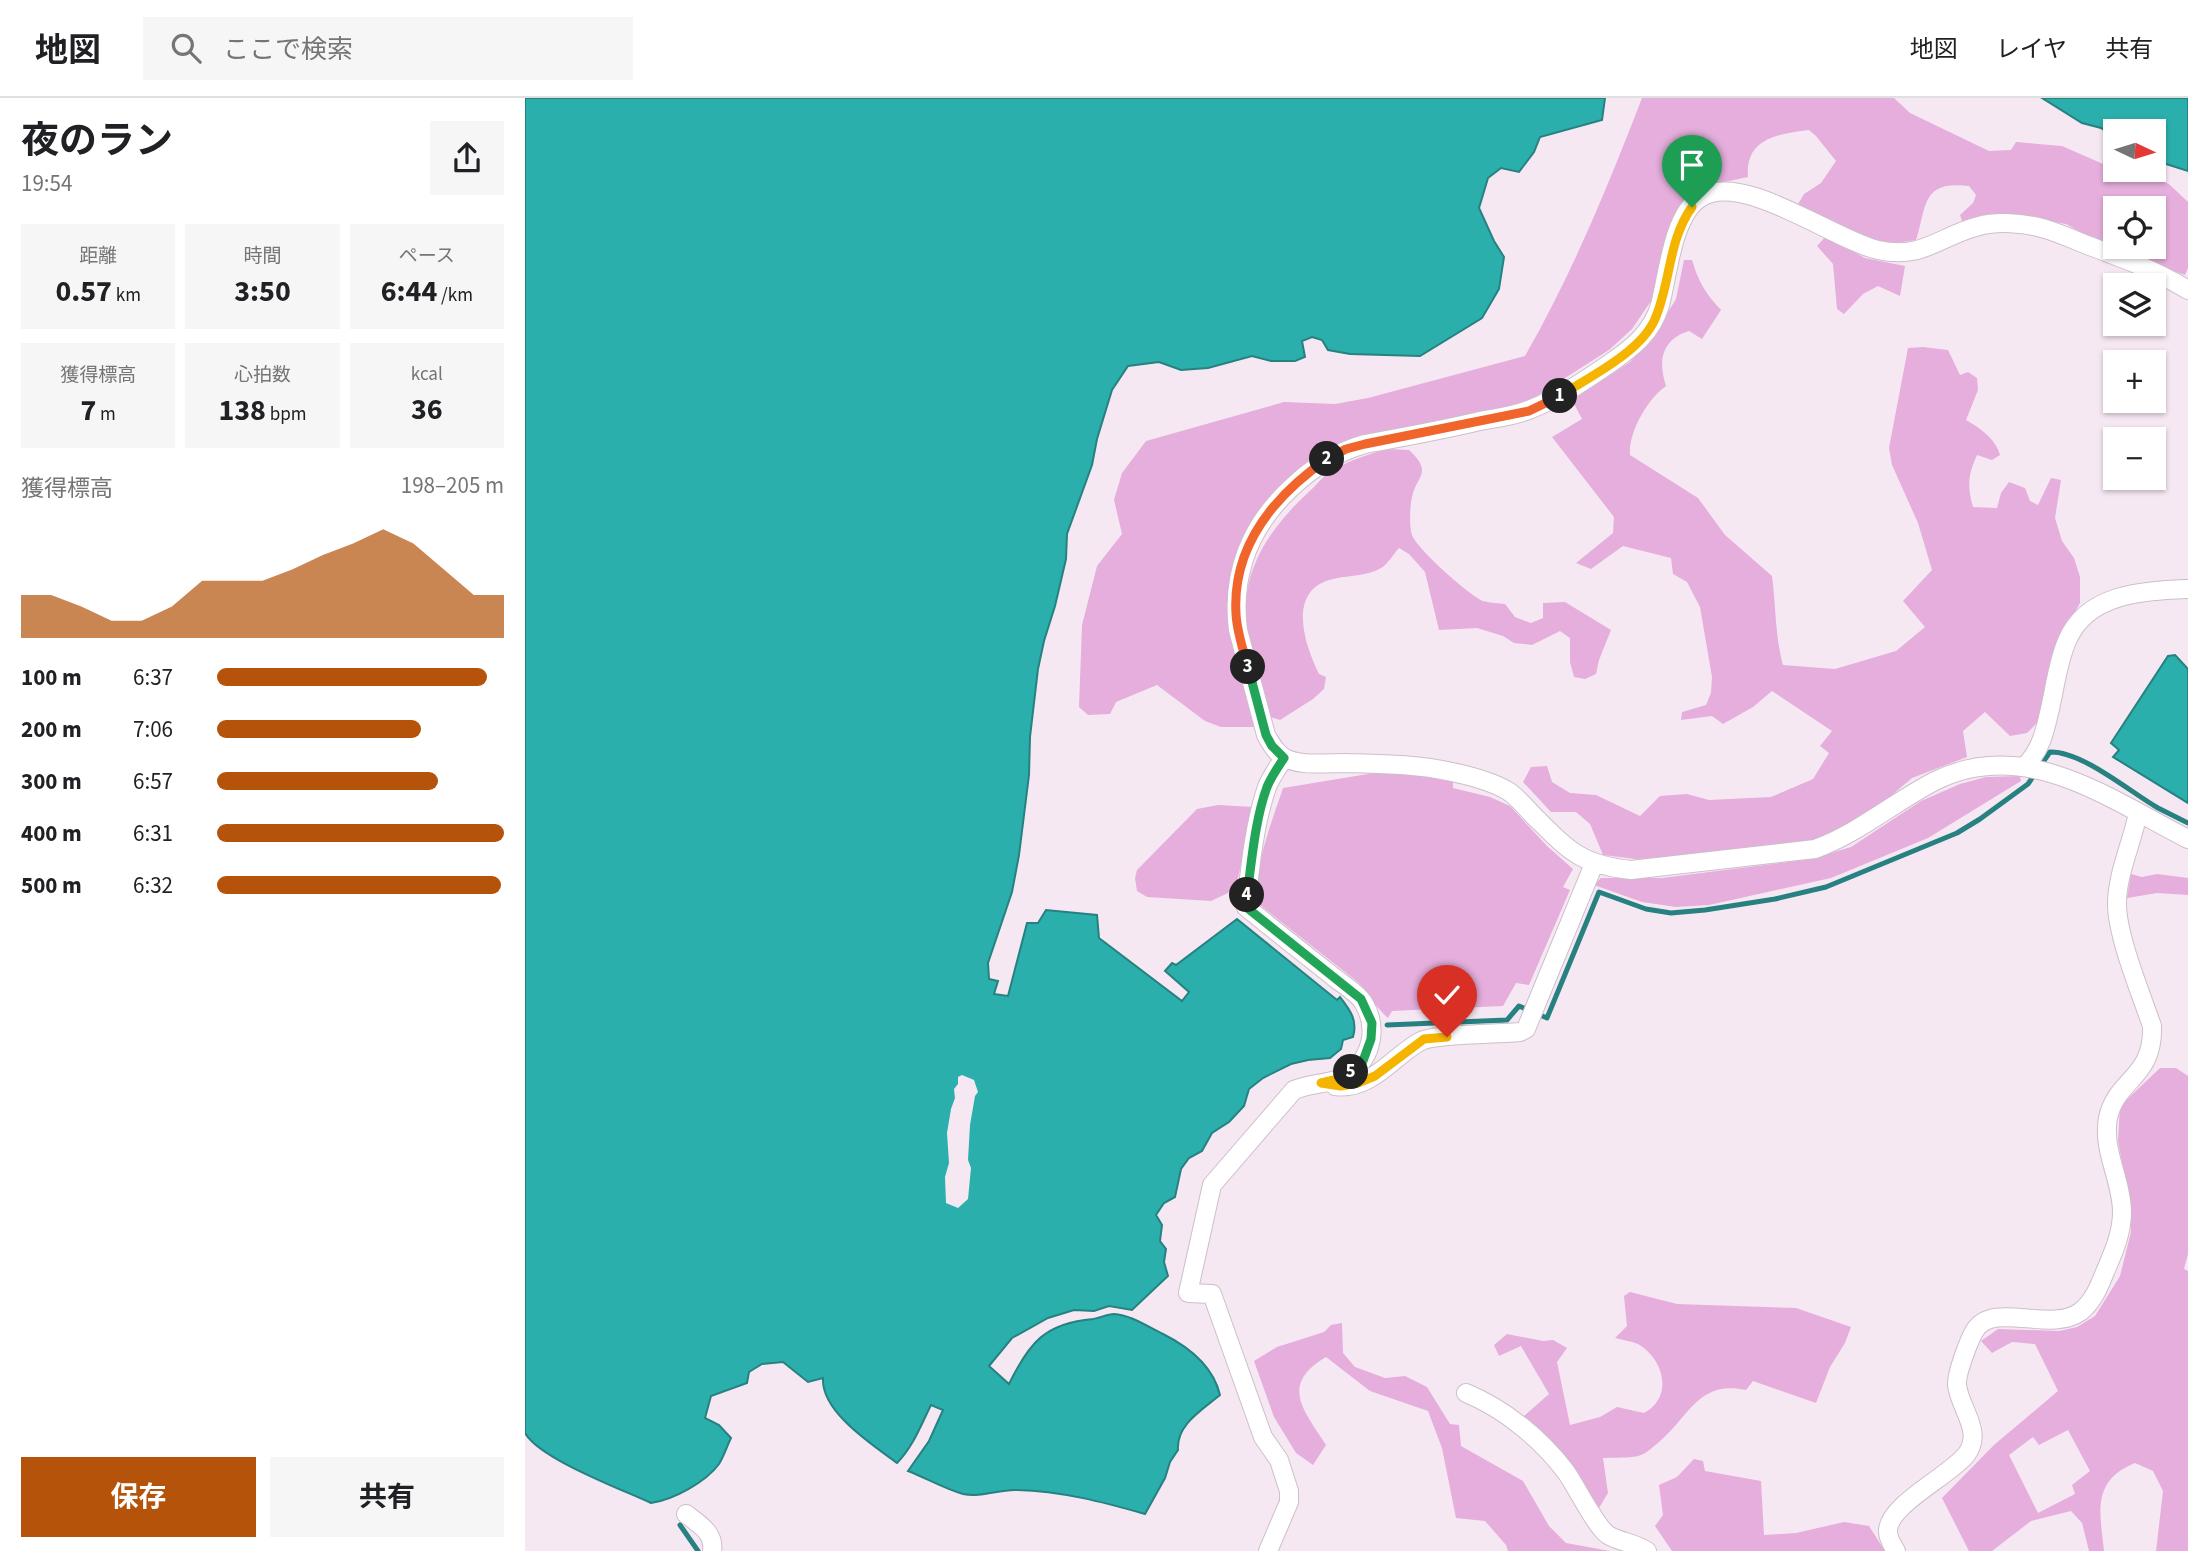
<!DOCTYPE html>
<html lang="ja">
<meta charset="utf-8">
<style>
:root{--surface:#fff;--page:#f6f6f6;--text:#202124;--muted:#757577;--line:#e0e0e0;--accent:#b45309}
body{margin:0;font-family:"Source Sans 3","Noto Sans JP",sans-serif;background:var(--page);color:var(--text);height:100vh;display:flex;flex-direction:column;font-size:26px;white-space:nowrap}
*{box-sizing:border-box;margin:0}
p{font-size:23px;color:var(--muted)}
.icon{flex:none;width:38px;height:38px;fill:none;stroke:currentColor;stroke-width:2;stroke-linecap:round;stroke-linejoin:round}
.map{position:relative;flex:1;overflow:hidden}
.details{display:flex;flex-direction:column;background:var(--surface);width:525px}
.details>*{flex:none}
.needle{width:46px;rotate:94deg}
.buttons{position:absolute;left:1578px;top:21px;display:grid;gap:14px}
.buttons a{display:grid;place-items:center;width:63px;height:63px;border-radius:0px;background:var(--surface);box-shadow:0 2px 5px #0004;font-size:35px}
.pin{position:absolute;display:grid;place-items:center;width:60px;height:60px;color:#fff;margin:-72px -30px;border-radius:50% 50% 50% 0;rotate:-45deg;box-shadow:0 0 7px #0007}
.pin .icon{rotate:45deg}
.km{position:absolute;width:35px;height:35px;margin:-18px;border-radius:50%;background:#222;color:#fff;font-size:19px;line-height:35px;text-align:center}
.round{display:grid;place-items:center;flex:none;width:74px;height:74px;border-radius:0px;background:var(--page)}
.summary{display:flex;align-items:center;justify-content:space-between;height:119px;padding:0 21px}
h1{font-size:38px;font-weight:700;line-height:52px}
.stats{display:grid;grid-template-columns:repeat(3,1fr);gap:10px;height:119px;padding:7px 21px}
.stats div{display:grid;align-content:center;border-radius:0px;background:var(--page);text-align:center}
.stats b{font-size:30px;font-weight:700}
.stats small{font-size:19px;font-weight:400}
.stats p{font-size:19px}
.chart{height:196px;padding:14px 21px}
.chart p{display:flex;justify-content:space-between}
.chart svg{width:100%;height:126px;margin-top:7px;fill:var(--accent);opacity:.7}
.button{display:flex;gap:14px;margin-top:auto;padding:14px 21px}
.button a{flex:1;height:80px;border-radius:0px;background:var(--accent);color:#fff;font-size:28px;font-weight:700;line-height:80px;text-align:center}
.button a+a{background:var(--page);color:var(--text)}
ul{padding:0 21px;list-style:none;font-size:23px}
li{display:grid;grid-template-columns:112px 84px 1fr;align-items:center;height:52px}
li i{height:18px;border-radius:9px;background:var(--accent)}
header{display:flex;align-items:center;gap:42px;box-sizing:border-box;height:98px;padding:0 35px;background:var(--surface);border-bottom:2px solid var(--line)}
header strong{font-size:33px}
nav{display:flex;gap:38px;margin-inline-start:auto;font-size:24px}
.search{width:490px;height:63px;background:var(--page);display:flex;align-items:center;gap:18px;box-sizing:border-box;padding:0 24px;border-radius:0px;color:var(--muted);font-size:26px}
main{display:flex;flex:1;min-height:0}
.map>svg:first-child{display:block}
.green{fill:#e5aedc;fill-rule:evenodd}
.water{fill:#2bafac;stroke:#268180;stroke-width:2}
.pier{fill:#f6e8f3}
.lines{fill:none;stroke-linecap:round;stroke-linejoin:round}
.stream{stroke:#268180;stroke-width:5}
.minor-casing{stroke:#ccbfca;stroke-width:20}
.minor{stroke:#fff;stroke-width:18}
.split-1-casing{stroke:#fff;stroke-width:14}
.split-2-casing{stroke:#fff;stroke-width:14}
.split-3-casing{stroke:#fff;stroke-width:14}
.split-4-casing{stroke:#fff;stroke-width:14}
.split-5-casing{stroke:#fff;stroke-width:14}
.split-6-casing{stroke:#fff;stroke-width:14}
.split-1{stroke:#f5b400;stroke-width:9}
.split-2{stroke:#f0652b;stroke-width:9}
.split-3{stroke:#f0652b;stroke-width:9}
.split-4{stroke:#22a559;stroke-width:9}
.split-5{stroke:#22a559;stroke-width:9}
.split-6{stroke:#f5b400;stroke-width:9}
</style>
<header>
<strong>地図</strong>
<div class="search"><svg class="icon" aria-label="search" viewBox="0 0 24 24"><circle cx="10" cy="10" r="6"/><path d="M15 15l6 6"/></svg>ここで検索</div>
<nav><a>地図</a><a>レイヤ</a><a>共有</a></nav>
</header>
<main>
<section class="details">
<div class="summary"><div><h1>夜のラン</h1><p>19:54</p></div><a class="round"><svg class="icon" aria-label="share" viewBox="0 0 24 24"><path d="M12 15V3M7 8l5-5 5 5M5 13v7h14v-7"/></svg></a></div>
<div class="stats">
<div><p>距離</p><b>0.57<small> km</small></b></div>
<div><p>時間</p><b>3:50</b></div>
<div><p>ペース</p><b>6:44<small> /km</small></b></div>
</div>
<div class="stats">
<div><p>獲得標高</p><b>7<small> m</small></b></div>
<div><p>心拍数</p><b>138<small> bpm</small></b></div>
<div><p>kcal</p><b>36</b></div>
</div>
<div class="chart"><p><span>獲得標高</span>198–205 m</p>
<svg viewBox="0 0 160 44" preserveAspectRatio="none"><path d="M0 44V29L10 29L20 33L30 38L40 38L50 33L60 24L70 24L80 24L90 20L100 15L110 11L120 6L130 11L140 20L150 29L160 29V44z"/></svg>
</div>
<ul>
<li><b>100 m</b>6:37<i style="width:94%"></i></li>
<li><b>200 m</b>7:06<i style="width:71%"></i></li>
<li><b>300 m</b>6:57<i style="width:77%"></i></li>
<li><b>400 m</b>6:31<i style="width:100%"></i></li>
<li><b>500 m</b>6:32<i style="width:99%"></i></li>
</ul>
<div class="button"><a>保存</a><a>共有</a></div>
</section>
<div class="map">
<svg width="1663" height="1453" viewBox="0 0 1663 1453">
<rect width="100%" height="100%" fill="#f6e8f3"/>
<path class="green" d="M1117 0H1369L1385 15 1464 53 1486 52 1491 44 1537 48 1585 69H1591V72H1622L1645 87 1663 104V170L1660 177 1584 150 1541 126 1483 116 1446 124 1437 123 1435 117 1448 105 1451 97 1444 88C1396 82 1402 108 1391 142L1371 145H1351L1272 108 1279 96 1296 85 1311 63 1291 38 1284 32C1253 36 1220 40 1223 79L1180 88 1169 92 1155 106 1142 135 1128 200 1107 231 1084 252 1004 303 857 340 809 348 787 359 753 392 727 425 708 467 703 496V522L731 629H696L680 623 632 587 591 604 585 616 563 617 554 609 557 527 572 468 597 436 589 402 597 375 621 343 759 304 810 306 843 300 1000 258C1047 176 1083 88 1117 0ZM1591 110H1629V149H1591Z
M1301 138 1340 160 1380 168 1375 198 1353 188 1338 196 1319 216 1312 211 1308 166 1292 148Z
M1159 162H1167C1173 183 1181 196 1196 212L1177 241 1164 233C1136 242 1133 263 1141 288 1123 300 1103 335 1105 357L1173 400 1200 437 1247 478C1251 508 1250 538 1258 567L1310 571 1371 553 1400 529 1378 503 1407 472 1393 425 1367 367 1364 350 1383 250 1398 249 1423 252 1435 277 1443 274 1452 280 1453 292 1441 322C1455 330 1471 341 1475 357L1467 362 1452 357C1443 377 1442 388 1448 409L1472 410 1476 395 1484 384 1500 390 1505 403 1513 407 1526 380 1536 382 1530 420 1537 443 1549 460 1555 479V505L1540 533 1517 620 1502 635 1485 638 1460 614 1438 633 1442 659 1387 680 1354 708 1302 741 1146 760 1110 761 1078 757 1065 726 1051 714H1026L998 684 1006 669 1022 668 1027 684 1045 695 1071 697 1115 718 1135 698 1162 696 1184 702 1246 699 1288 681 1304 655 1295 648 1307 633 1247 593 1228 609 1198 626 1187 618 1156 622 1157 614 1181 607 1186 595 1187 579 1175 509 1162 484 1148 476 1146 460 1098 448 1066 471 1051 465 1088 435 1089 419 1027 339 1057 321 1047 302 1105 264 1127 240 1151 201Z
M863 351 884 352C909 375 891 378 887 399 885 408 884 429 887 437 892 451 945 498 958 503 965 505 973 505 980 506L990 519 1006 525 1018 520V505L1040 504 1086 532 1074 562 1071 576 1060 581 1049 579 1045 564V540L1035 533 1007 547 989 545 978 538 952 530 914 532 900 474 884 456 874 450C869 455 863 466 856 470 841 479 820 477 804 482 762 495 780 548 794 576L801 579 799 591 788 601 755 622 745 619C735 582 718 542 721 504 724 457 755 420 788 390 794 384 800 376 808 372 825 362 844 356 863 351Z
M855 674 904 679 928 684V690L965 699 985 708 1022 748 1048 771 1038 789 1045 792 1004 887 991 885 978 908 867 913 863 920C851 910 844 896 834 885L731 804C730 766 746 726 758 690Z
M1495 678 1496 683 1403 740 1306 780 1184 807 1151 809 1117 804 1069 787 1076 780H1137L1286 761 1326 749 1396 703 1435 686 1461 679Z
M693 707 729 709 713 780 703 795 686 803 622 799 612 793 610 780 612 772 672 711Z
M1606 776 1617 779 1632 776 1663 780V797L1632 795 1602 800Z
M1635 970H1651L1663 978V1156L1659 1171 1663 1173V1453H1631L1638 1393 1628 1373 1610 1365C1566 1383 1575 1414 1579 1453H1564L1557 1425 1546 1413 1506 1423 1467 1453H1444L1417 1400 1469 1347 1533 1293 1510 1246 1487 1244 1467 1255 1456 1243 1473 1231 1534 1233 1552 1229 1570 1218 1595 1178 1606 1134 1604 1103 1593 1043 1595 1008ZM1543 1332 1565 1373 1547 1387 1550 1396 1513 1415 1484 1357 1508 1339 1514 1347Z
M1105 1194 1152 1206 1271 1210 1326 1229 1320 1245 1305 1269 1291 1305 1228 1283 1221 1292C1173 1282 1165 1318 1134 1344 1129 1348 1122 1355 1116 1357 1105 1361 1089 1359 1078 1360L1083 1395 1074 1410 1029 1347 999 1318 1024 1296 996 1248 974 1258 969 1247 982 1236 1018 1243 1028 1242 1042 1250 1032 1264 1045 1327 1075 1319 1092 1309 1119 1315C1149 1299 1139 1261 1113 1246 1106 1243 1097 1242 1090 1240L1102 1228 1099 1198Z
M817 1225 818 1255 830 1269 860 1280 880 1278 902 1289 925 1326 934 1327 936 1348 998 1383 1024 1428 1041 1445 1085 1453H983L981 1447 960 1423 931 1420 917 1350 903 1313 845 1293 801 1259C754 1287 779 1312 801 1347L788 1367 771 1355 749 1319 729 1263 752 1249 799 1234 806 1227Z
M1169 1361 1178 1363 1180 1373 1236 1383 1239 1437 1271 1435 1319 1424 1344 1428 1360 1453H1147L1130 1428 1138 1417 1134 1387 1152 1379Z"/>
<path class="water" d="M0 0H1080L1077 22 1015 39 1009 54 994 74 976 70 963 80 954 110 969 143 979 159 974 191 957 220 895 258 825 256 803 252 797 242 787 239 777 243 780 259 770 263H746L727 258 683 270 656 272 634 264 603 268 587 292 572 341 567 367 542 436 541 461 530 508 519 543 513 571 505 639 504 677 494 757 487 794 463 865 464 881 473 883 469 896 483 898 502 825H513L521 812 572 817 574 840 657 903 664 894 640 873 647 865 651 867 712 821 812 902 815 899C825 912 833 922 828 939L818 942 816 951 805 960 783 962 766 966 738 980 724 991 719 1008 704 1024 687 1035 677 1053 664 1060 656 1071 650 1099 639 1105 631 1117 637 1127 635 1143 641 1151 639 1164 643 1178 607 1212 584 1208 569 1213 549 1212 523 1220 487 1240 464 1268 484 1286C504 1245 520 1225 568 1221 575 1220 582 1216 589 1216 606 1217 623 1229 638 1236 664 1249 688 1268 695 1297 677 1312 651 1327 653 1352L645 1364 640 1380 620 1416C578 1404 536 1393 492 1392 474 1391 456 1400 438 1396 420 1391 401 1380 383 1373L404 1343 418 1312 406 1307C396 1327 388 1349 372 1365 348 1347 296 1314 298 1280L283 1284 258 1264 237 1266 224 1274 222 1285 186 1298 180 1320 194 1327 206 1340C202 1348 199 1358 194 1366 181 1384 148 1402 126 1405 96 1391 15 1361 0 1335Z
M1517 0H1663V73L1638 65 1629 58V33H1591V40L1576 30 1557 25Z
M1650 557 1663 571V705L1588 659 1594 652 1586 645 1643 558Z"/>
<path class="pier" d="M437 977 449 982 453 994 450 998 445 1027 443 1062 446 1070 443 1101 433 1110 421 1105 420 1079 424 1065 422 1035 426 1011 430 1000 429 991 433 986V979Z"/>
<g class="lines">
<path class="stream" d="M862 927 982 922 994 908 1022 920 1074 794 1121 811 1146 815 1180 812 1250 801 1301 789 1432 735 1455 721 1503 686 1525 654C1557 653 1605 694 1633 710 1643 715 1653 720 1663 725
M155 1427 173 1453"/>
<defs>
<path id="minor" d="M1663 192C1630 172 1597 160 1562 147 1547 141 1532 134 1517 130 1498 125 1472 123 1454 128 1414 138 1398 162 1353 152 1309 142 1216 72 1175 100 1147 118 1143 178 1135 207 1127 235 1107 250 1084 266 1059 283 1034 300 1006 311 990 318 971 320 955 323 917 332 879 339 840 346 811 354 788 369 766 390 725 428 706 476 713 532L741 637C746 646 752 657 762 661 779 668 802 665 820 665 856 666 892 666 927 674 946 678 966 683 983 693 995 701 1003 713 1014 723 1046 755 1059 767 1106 772L1290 751C1334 735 1369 704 1410 683 1501 638 1584 701 1663 741
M1500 668C1516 652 1520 633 1525 611 1530 589 1533 563 1542 543 1562 495 1618 493 1663 491
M810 988C846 993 868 958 896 943 909 936 976 936 995 934L1001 931 1069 766
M941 1295C980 1311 1016 1341 1041 1374 1051 1388 1071 1429 1083 1437 1095 1444 1110 1445 1122 1453
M161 1416C174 1426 190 1435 187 1453
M743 1453 764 1404V1393L754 1362 738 1339 687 1196 663 1195 687 1087 769 992C787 984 808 987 825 975 848 958 853 928 838 904 831 893 815 885 805 876 777 854 749 832 721 809 725 770 729 727 742 689 746 679 753 669 759 660
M1371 1453C1367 1447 1363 1440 1363 1433 1363 1407 1424 1378 1441 1357 1459 1333 1435 1312 1432 1287 1431 1276 1444 1242 1450 1232 1469 1203 1525 1235 1555 1214 1568 1204 1574 1189 1580 1174 1588 1155 1597 1136 1597 1114 1597 1082 1577 1053 1583 1020 1591 981 1629 980 1627 928 1616 896 1592 838 1592 806 1592 776 1607 745 1613 715"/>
</defs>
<use href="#minor" class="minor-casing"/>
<use href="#minor" class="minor"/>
</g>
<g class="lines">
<defs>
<path id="split-1" d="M1035 298C1064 279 1116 254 1130 221 1146 184 1143 142 1167 109"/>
<path id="split-2" d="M802 361 821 351 840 346 1004 313 1035 298"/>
<path id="split-3" d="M723 569C718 552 712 534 711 516 707 449 749 398 802 361"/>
<path id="split-4" d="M722 797C727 761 730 722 742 689 746 679 753 669 759 660L747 648 741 637 723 569"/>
<path id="split-5" d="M722 797 721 809 836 901 847 925 846 941 838 963 826 974"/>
<path id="split-6" d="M826 974 813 981 796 985 816 988 833 985 850 978 899 941 922 939"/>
</defs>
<use href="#split-1" class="split-1-casing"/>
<use href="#split-2" class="split-2-casing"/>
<use href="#split-3" class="split-3-casing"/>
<use href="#split-4" class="split-4-casing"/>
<use href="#split-5" class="split-5-casing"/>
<use href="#split-6" class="split-6-casing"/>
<use href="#split-1" class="split-1"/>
<use href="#split-2" class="split-2"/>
<use href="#split-3" class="split-3"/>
<use href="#split-4" class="split-4"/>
<use href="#split-5" class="split-5"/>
<use href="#split-6" class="split-6"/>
</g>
</svg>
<div class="buttons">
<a><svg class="needle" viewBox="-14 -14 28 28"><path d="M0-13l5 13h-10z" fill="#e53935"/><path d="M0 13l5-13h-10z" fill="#757577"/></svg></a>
<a><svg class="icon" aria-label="locate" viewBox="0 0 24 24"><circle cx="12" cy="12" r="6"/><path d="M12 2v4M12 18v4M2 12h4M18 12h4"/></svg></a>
<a><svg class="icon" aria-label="layers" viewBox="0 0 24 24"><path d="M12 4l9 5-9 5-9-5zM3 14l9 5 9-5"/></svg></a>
<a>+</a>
<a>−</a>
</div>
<div class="pin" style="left:1167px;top:109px;background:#1e9e55"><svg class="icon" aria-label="arrive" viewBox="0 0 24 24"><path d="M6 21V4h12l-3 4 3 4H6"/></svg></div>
<div class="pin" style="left:922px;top:939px;background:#d93025"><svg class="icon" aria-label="check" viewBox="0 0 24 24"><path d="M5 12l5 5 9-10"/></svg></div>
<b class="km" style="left:1035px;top:298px">1</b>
<b class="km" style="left:802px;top:361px">2</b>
<b class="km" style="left:723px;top:569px">3</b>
<b class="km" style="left:722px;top:797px">4</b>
<b class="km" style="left:826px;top:974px">5</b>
</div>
</main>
